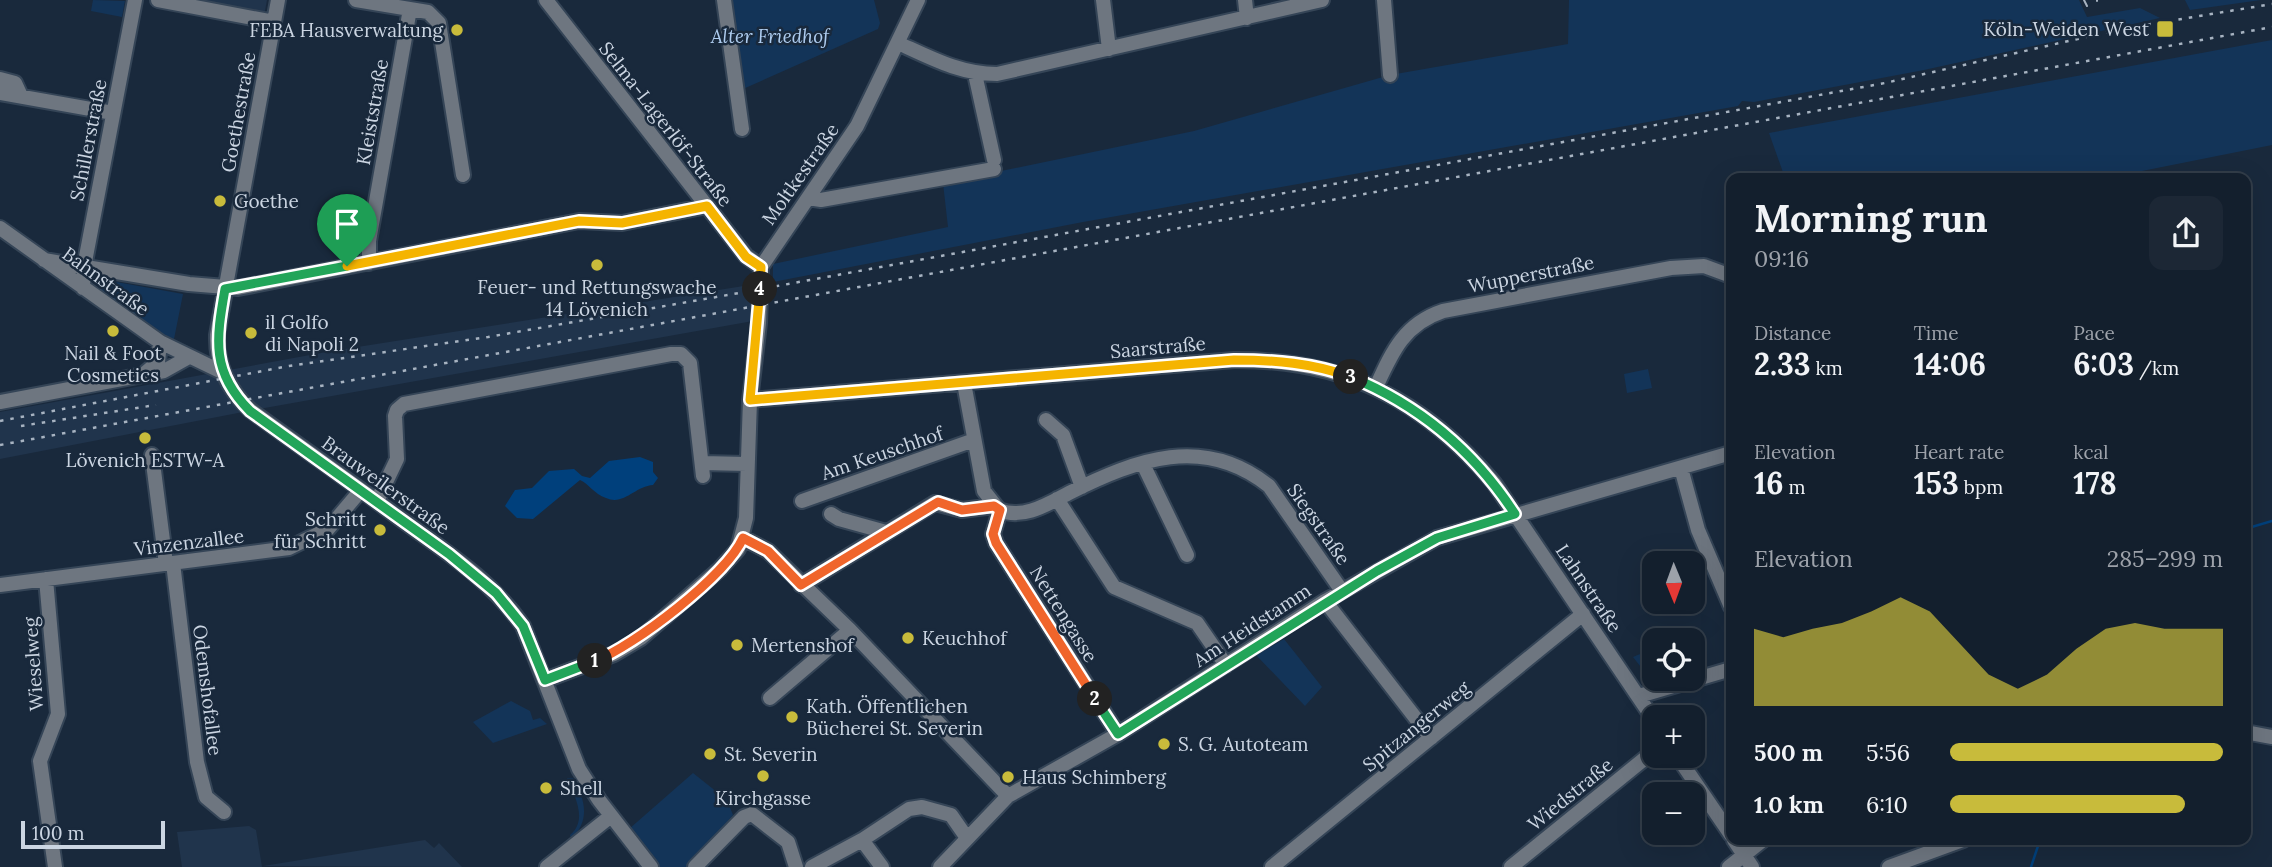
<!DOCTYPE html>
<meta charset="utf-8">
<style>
:root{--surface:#131f2d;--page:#1c2735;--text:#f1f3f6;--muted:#9da2aa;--line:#323d49;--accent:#c8bb3b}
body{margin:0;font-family:Lora,serif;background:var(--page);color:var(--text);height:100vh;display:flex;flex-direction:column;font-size:26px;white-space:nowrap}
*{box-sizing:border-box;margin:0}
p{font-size:23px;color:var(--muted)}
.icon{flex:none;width:38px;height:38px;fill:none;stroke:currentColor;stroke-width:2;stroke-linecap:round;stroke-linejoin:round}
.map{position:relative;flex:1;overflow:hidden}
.side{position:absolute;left:1726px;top:173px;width:525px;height:672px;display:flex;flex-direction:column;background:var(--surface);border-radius:14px;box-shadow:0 7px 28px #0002,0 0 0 2px var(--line)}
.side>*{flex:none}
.needle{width:46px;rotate:179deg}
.fabs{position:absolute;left:1642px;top:551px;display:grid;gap:14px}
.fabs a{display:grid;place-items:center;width:63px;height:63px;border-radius:14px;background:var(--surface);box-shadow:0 7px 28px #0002,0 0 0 2px var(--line);font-size:35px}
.scale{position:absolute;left:21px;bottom:18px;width:144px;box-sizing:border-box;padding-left:7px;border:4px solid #cbd5e2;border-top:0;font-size:19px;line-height:24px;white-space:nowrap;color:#cbd5e2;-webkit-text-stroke:5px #19293c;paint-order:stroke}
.pin{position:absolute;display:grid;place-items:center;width:60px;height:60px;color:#fff;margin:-72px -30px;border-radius:50% 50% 50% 0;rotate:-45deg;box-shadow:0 0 7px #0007}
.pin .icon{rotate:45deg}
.km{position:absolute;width:35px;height:35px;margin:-18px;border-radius:50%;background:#222;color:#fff;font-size:19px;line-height:35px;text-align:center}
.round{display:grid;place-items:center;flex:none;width:74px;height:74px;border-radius:14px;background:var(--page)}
.overview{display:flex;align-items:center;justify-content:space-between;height:119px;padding:0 28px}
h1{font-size:38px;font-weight:700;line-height:52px}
.stats{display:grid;grid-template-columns:repeat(3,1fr);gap:10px;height:119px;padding:7px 28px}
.stats div{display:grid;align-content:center}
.stats b{font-size:30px;font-weight:700}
.stats small{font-size:19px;font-weight:400}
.stats p{font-size:19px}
.chart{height:196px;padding:14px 28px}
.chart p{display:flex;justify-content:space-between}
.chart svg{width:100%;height:126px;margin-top:7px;fill:var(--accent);opacity:.7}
ul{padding:0 28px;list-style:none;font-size:23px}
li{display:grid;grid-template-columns:112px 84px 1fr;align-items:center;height:52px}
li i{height:18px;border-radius:9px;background:var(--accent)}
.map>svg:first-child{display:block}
.built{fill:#20344c}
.green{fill:#133458}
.water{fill:#00407c}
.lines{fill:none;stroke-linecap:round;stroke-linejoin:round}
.stream{stroke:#00407c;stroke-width:2.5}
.minor-casing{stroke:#354557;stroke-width:18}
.minor{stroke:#6e7680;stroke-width:14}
.tram{stroke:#a7b3c1;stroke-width:2}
.rail{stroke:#a7b3c1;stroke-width:2.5;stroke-dasharray:3.5 7;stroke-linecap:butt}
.split-1-casing{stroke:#fff;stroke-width:14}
.split-2-casing{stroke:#fff;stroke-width:14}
.split-3-casing{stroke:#fff;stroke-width:14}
.split-4-casing{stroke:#fff;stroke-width:14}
.split-5-casing{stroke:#fff;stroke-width:14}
.split-1{stroke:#22a559;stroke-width:9}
.split-2{stroke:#f0652b;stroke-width:9}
.split-3{stroke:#22a559;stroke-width:9}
.split-4{stroke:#f5b400;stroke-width:9}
.split-5{stroke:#f5b400;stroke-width:9}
.poi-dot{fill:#c8bb3b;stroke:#19293c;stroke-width:2.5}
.labels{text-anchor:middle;stroke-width:5;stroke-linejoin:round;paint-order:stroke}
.poi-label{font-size:19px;fill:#cbd5e2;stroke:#19293c;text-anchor:start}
.park-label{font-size:19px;font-style:italic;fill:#aeccef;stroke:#19293c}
.street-label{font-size:19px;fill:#cbd5e2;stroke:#19293c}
</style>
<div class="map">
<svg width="2272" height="867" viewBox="0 0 2272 867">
<rect width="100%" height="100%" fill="#19293c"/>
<path class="built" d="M173 0H267L264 16Z
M750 285 753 321 259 409 0 459V412L332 351Z
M249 826 256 830 262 867H182L177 832Z
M425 840 434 848 439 843 462 867 263 866Z"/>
<path class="green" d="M93 0 125 1 122 17 91 11Z
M729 0H874L880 23 878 29 743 89Z
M1569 0H2079L2087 17 2140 8 2160 18 1924 70 1754 102 1742 101 1738 106 1083 222 773 282V264L948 227 943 183 1194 131 1390 75 1568 44Z
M2185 0H2261L2190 10Z
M2272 40V145L2107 178H1785L1769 133Z
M100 279 183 294 174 339 163 335 98 290Z
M1648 369 1652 388 1627 393 1624 374Z
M1284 639 1322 687 1305 706 1256 655Z
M1654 648V679H1672L1661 682 1651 680 1633 657Z
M511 701 530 711 533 720 540 718 547 724 493 743 473 722Z
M693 773 727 800 733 815 689 867H659L629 829Z
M567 778H573C585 799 591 820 571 839L570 835C588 820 575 797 567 778Z"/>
<path class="water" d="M640 457 653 462V472L658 478 653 485C635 486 624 506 606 498 594 494 588 483 580 480L533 519 517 518 505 506 515 490 532 488 549 471 574 469 582 476 590 478 609 461Z"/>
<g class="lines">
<path class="stream" d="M2245 529 2272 521
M2031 867 2040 840"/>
<defs>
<path id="minor" d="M158 0 274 22
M278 0 217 335C216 366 229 390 250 410 301 447 352 483 402 520 446 552 492 581 523 626L579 769 599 800 651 867
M356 0 428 12 439 23 463 175
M546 0 746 256 761 267
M724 0 742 129
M1103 0 1109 49
M1245 0 1247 18
M1384 0 1390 75
M898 43C931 58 960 74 997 74L1322 0
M975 74 994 160
M0 79 15 83 21 96
M0 93 113 113
M808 198 821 200 994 169
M0 228 160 342 224 373
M44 260 189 284 238 288 579 221 622 223 707 206
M369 263V241L410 9
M83 288 84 267 135 0
M145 373 158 362 160 342
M964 383 984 491 999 510C1023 520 1048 504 1069 493 1137 459 1204 434 1269 486L1342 591
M1376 387C1392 352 1404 324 1443 311L1671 268 1704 266 1731 276
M750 400 1234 360C1344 359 1424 400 1494 483L1654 720
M0 402 164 371 189 357
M1046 420 1063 435 1082 487
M152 455 166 564
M702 463 747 464
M1143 464 1187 555
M1681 468 1698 530 1731 607
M1057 499 1114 587 1197 623 1226 665
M377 501 397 459 395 416 397 410 404 404 671 354H681L690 363 703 476
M802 501 974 440
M1000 510 993 534 996 543 1118 734
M831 514 839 519 886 532
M743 538 768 551 850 630 1008 796
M173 563 197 762 206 797 224 812
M46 579 58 714 40 761 55 867
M0 585 289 548 328 529 361 490
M801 585 935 503 962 510 994 506
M1325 601 1431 738
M545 680 614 654 641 638 720 569 738 549 746 518 750 400 759 323 761 267 857 126 918 0
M1639 696 1731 669
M770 698 850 630
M2245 732 2272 737
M1677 756 1731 835
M862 840 882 867
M1734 840 1752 867
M547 867 611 816
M695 867 744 817 752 814 788 842 796 867
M812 867 862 840 909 809 922 807 951 815 967 838
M940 867 1008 796 1118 734 1325 601 1437 538 1731 453
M1272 867 1583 614
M1511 867 1654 751
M1729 867 1763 840
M1889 867 1963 840"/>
</defs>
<use href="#minor" class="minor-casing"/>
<use href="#minor" class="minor"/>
<path class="tram" d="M2084 0 2087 6
M2097 0V1"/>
<path class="rail" d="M0 421 289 366 488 337 739 293 1885 83 2121 29 2272 4
M21 426 156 405
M0 445 2272 27"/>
</g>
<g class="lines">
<defs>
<path id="split-1" d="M347 266 225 289C216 340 211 372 250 411L449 554 496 593 523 626 545 680 595 661"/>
<path id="split-2" d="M595 661C634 646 726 576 743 538L768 551 801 585 938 502 962 510 994 506 1000 510 993 534 996 543 1095 699"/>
<path id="split-3" d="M1095 699 1118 734 1377 571 1437 538 1515 514C1474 451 1421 406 1351 377"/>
<path id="split-4" d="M760 289 750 400 1234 360C1274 360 1313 363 1351 377"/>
<path id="split-5" d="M347 266 579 221 622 223 707 206 746 257 761 267 760 289"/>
</defs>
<use href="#split-1" class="split-1-casing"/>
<use href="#split-2" class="split-2-casing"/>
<use href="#split-3" class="split-3-casing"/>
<use href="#split-4" class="split-4-casing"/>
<use href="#split-5" class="split-5-casing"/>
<use href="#split-1" class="split-1"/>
<use href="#split-2" class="split-2"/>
<use href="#split-3" class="split-3"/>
<use href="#split-4" class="split-4"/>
<use href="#split-5" class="split-5"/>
</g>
<g class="poi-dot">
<rect x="2156" y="20" width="18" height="18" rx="3.5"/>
<circle cx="457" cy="30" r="7"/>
<circle cx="220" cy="201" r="7"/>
<circle cx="597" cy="265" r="7"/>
<circle cx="113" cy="331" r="7"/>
<circle cx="251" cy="333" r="7"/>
<circle cx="145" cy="438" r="7"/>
<circle cx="380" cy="530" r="7"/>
<circle cx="908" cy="638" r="7"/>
<circle cx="737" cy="645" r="7"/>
<circle cx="792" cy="717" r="7"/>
<circle cx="1164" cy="744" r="7"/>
<circle cx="710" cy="754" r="7"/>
<circle cx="763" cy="776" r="7"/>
<circle cx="1008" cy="777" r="7"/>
<circle cx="546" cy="788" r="7"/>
</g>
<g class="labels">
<g class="poi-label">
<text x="2149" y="36" text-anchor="end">Köln-Weiden West</text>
<text x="443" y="37" text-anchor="end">FEBA Hausverwaltung</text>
<text x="234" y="208">Goethe</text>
<text x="597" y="294" text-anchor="middle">Feuer- und Rettungswache<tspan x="597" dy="22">14 Lövenich</tspan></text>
<text x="265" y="329">il Golfo<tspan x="265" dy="22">di Napoli 2</tspan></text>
<text x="113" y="360" text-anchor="middle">Nail &amp; Foot<tspan x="113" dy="22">Cosmetics</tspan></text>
<text x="145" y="467" text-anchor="middle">Lövenich ESTW-A</text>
<text x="366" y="526" text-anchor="end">Schritt<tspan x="366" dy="22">für Schritt</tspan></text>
<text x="922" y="645">Keuchhof</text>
<text x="751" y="652">Mertenshof</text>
<text x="806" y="713">Kath. Öffentlichen<tspan x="806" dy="22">Bücherei St. Severin</tspan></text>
<text x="1178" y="751">S. G. Autoteam</text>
<text x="724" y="761">St. Severin</text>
<text x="1022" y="784">Haus Schimberg</text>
<text x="560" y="795">Shell</text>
<text x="763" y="805" text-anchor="middle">Kirchgasse</text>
</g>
<g class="park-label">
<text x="770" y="43">Alter Friedhof</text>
</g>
<g class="street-label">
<text transform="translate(238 112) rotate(-80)" y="7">Goethestraße</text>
<text transform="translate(372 112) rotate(-80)" y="7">Kleiststraße</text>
<text transform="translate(666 124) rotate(52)" y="7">Selma-Lagerlöf-Straße</text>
<text transform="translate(88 140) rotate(-79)" y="7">Schillerstraße</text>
<text transform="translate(800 174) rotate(-55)" y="7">Moltkestraße</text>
<text transform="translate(1531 274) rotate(-11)" y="7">Wupperstraße</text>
<text transform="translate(106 281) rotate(36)" y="7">Bahnstraße</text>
<text transform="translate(1158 347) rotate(-5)" y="7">Saarstraße</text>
<text transform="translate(882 453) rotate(-19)" y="7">Am Keuschhof</text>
<text transform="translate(386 485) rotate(36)" y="7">Brauweilerstraße</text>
<text transform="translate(1319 524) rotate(55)" y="7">Siegstraße</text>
<text transform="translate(189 542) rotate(-7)" y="7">Vinzenzallee</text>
<text transform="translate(1589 588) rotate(56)" y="7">Lahnstraße</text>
<text transform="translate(1064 614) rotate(58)" y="7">Nettengasse</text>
<text transform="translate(1252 625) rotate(-33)" y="7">Am Heidstamm</text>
<text transform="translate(33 664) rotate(-94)" y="7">Wieselweg</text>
<text transform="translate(208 690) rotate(83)" y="7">Odemshofallee</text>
<text transform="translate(1416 726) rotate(-39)" y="7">Spitzangerweg</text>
<text transform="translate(1570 794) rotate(-39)" y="7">Wiedstraße</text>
</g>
</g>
</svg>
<div class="fabs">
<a><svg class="needle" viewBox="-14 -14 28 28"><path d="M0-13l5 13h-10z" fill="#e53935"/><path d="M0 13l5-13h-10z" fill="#9da2aa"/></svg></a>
<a><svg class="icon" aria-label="locate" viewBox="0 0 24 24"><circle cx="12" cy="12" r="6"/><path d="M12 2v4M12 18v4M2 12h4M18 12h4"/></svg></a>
<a>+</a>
<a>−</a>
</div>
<div class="scale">100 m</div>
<div class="pin" style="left:347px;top:266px;background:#1e9e55"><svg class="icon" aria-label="arrive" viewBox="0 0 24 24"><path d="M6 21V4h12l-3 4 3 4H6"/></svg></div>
<b class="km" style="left:595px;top:661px">1</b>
<b class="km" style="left:1095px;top:699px">2</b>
<b class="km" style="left:1351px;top:377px">3</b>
<b class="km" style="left:760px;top:289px">4</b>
<section class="side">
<div class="overview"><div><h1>Morning run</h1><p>09:16</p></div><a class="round"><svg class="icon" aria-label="share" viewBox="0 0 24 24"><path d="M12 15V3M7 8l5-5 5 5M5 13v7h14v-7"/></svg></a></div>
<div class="stats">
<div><p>Distance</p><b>2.33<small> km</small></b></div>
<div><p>Time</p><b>14:06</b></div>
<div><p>Pace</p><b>6:03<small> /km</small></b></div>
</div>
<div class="stats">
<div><p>Elevation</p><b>16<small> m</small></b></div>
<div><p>Heart rate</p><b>153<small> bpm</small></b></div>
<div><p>kcal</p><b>178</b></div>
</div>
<div class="chart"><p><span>Elevation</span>285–299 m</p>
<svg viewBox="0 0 160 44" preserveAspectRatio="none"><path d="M0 44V17L10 20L20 17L30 15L40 11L50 6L60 11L70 22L80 33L90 38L100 33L110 24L120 17L130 15L140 17L150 17L160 17V44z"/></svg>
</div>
<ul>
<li><b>500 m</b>5:56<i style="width:100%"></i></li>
<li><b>1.0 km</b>6:10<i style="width:86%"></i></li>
</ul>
</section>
</div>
